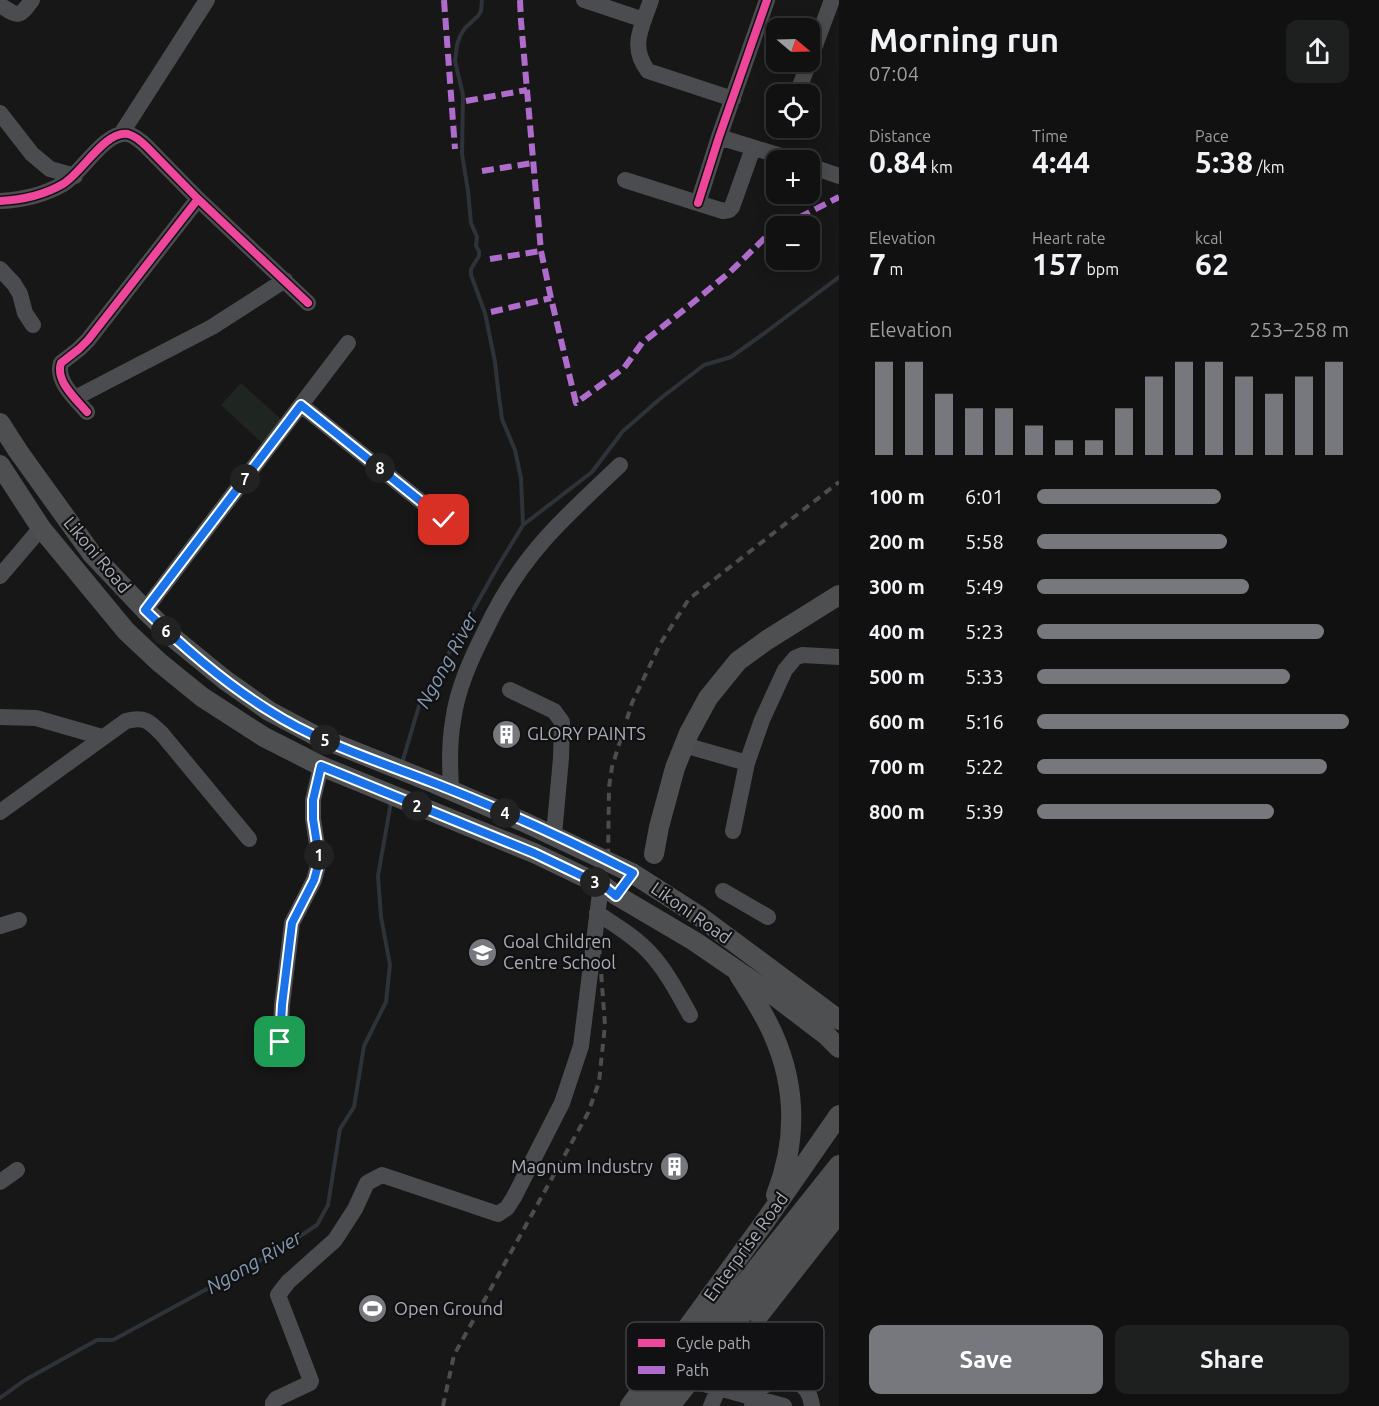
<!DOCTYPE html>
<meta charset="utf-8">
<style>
:root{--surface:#111;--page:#1e1f1f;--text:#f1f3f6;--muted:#9c9d9f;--line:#303131;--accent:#76787e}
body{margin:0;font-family:Ubuntu,sans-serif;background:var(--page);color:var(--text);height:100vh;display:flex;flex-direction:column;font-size:22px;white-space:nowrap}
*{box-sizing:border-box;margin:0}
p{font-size:20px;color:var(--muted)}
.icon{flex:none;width:33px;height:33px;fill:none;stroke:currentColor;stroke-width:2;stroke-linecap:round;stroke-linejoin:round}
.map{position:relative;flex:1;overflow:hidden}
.side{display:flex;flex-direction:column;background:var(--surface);width:540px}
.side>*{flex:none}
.needle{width:39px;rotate:109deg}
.controls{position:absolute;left:766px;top:18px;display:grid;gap:12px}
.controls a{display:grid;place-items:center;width:54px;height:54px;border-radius:12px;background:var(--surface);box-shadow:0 3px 15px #0003,0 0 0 2px var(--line);font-size:30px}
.pin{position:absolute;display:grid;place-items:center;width:51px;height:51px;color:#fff;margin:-26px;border-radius:12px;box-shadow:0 3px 9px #0006}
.km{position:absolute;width:30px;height:30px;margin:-15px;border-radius:50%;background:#222;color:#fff;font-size:16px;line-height:30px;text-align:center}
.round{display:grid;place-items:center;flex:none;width:63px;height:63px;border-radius:12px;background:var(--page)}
.headline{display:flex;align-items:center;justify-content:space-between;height:102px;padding:0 30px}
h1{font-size:33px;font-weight:600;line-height:45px}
.figures{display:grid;grid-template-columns:repeat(3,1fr);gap:9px;height:102px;padding:6px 30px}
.figures div{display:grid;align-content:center}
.figures b{font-size:30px;font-weight:600}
.figures small{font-size:16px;font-weight:400}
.figures p{font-size:16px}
.chart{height:168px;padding:12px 30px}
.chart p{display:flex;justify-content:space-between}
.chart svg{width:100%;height:108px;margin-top:6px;stroke:var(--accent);stroke-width:6}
.cta{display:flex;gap:12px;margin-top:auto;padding:12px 30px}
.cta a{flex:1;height:69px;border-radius:12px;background:var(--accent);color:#fff;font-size:24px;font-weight:600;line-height:69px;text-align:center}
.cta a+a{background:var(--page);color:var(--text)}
ul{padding:0 30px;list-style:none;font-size:20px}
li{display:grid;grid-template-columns:96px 72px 1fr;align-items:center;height:45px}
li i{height:15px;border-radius:8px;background:var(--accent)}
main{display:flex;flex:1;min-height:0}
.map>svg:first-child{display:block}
.pitch{fill:#1f2520}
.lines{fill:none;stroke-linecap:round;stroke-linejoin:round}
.stream{stroke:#2d3339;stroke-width:4}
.minor{stroke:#4b4c4f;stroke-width:16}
.major{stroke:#4e4f51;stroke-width:20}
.rail{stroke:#4c4d4e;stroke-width:4;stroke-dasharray:8 6;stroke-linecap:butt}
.quiet{stroke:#b06ccc;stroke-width:6;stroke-dasharray:12 6;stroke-linecap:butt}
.cycleway-casing{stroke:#111113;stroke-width:11}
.cycleway{stroke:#ed469a;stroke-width:8}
.route-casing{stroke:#fff;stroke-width:12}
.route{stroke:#1a73e8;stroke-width:8}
.labels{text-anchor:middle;stroke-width:4.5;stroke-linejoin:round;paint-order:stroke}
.street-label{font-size:18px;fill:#a9adb6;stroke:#111113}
.poi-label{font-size:18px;fill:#a9adb6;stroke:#111113;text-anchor:start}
.water-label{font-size:20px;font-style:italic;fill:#8399ae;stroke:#111113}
.key{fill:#111113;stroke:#3f4044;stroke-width:1.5}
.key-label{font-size:16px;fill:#a9adb6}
</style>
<main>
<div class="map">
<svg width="839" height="1406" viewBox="0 0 839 1406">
<rect width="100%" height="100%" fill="#171717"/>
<path class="pitch" d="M241 383 283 421 263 444 221 405Z"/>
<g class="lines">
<path class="stream" d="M482 0 481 11 478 16 465 28 460 36 457 45 455 61 463 95 462 154 468 191 471 223 477 237 476 246 479 251V256L471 269V275L485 313 495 362 498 389 502 419 515 450 521 478 523 525
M402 763 419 706 498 566 523 525 592 472 623 431 661 398 704 365 731 357 766 332 839 277
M0 1398 25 1380 97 1340H113L277 1251 317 1225 328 1205 340 1129 354 1107 364 1046 386 1002 390 965 381 917 378 876 391 802"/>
<path class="minor" d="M584 0 644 20
M651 0C642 27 629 46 648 71L733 99
M0 5C18 17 19 18 32 0
M810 59 832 0
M797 94 809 62
M0 113 32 154 50 169 75 176
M121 134 207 0
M719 137 794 160
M810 166 839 176
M625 180 723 211 729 210 732 207 753 148
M0 201C21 200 44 195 63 184 82 173 105 130 128 134 135 136 142 142 147 147L198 199 308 303
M698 203 719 137 767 0
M0 269 14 284 20 294 25 313 33 325
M75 398 212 327 285 280
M301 405 444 520
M87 412C76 399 55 381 61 363L79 349 88 340 198 199
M0 576 41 528
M145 610 348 343
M510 690 554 711 562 722 561 758 554 835
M0 717 36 718 102 737
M684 745 747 763 762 720 785 670 795 658 802 655 839 657
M451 790C450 767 449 744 453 721 457 689 471 659 485 631 501 597 520 567 545 539 568 513 595 489 620 465
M0 812 126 721C144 716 149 721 162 734L249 839
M733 831 747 763
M723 891 768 917
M597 913C615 925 634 936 649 952 666 970 678 993 690 1015
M0 926 19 920
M280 1043 282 1005 292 923 314 880 317 869 319 857 313 819V800L321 766
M0 1182 17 1170
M774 1330C791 1342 795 1361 792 1380
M704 1384 784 1406
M273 1406V1403L276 1399 310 1383 311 1381 278 1295 288 1282 335 1240 355 1209 367 1183 382 1175 498 1214 507 1208 514 1197 562 1103 581 1046 601 885
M711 1406 719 1387
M752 1406C752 1405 753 1397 753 1396 755 1392 761 1388 764 1386 785 1372 809 1380 812 1406"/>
<path class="major" d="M0 423 18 451 92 554 145 610 176 640 225 680 269 711 316 736 436 784 524 822 632 873 699 916 839 1020
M0 465 41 528 126 631 159 662 202 697 264 737 321 766 534 853 605 887 616 895 694 941 776 997 826 1035 839 1048
M654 854 659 827 675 768 689 733 708 698 738 661 767 640 839 595
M739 975C751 994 764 1013 773 1034 797 1088 797 1141 776 1195
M759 1315 839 1213
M630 1406 766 1220 839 1115
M647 1406 839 1165
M670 1406 839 1191"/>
<path class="rail" d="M443 1406 454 1355 588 1113 599 1082 605 1025 599 945 608 860 609 787 612 767 632 703 660 644 689 599 839 482"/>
<path class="quiet" d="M444 0 455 149
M520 0 521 21 541 251 551 298 576 403 624 368 642 343 690 305 730 272 770 233 777 230
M466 101 527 90
M482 171 533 163
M783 226 839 197
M490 259 541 251
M491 312 551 298"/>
<defs>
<path id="cycleway" d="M0 201C21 200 44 195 63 184 82 173 105 130 128 134 135 136 142 142 147 147L198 199 308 303
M698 203 719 137 767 0
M87 412C76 399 55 381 61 363L79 349 88 340 198 199"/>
</defs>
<use href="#cycleway" class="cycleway-casing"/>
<use href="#cycleway" class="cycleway"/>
</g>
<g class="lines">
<defs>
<path id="route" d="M280 1042 282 1005 292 923 314 880 317 869 319 857 313 819V800L321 766 534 853 605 887 616 896 633 873C568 840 501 809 434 783 378 761 319 743 268 710 223 682 183 647 145 610L301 405 444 520"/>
</defs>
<use href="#route" class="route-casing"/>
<use href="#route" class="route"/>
</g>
<defs>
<symbol id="building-disc" viewBox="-11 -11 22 22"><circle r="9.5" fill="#76787e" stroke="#111113"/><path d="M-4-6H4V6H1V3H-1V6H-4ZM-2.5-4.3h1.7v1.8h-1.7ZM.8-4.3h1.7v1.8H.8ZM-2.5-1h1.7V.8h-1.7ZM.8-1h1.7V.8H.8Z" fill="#fff"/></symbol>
<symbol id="school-disc" viewBox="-11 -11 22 22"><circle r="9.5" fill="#76787e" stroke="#111113"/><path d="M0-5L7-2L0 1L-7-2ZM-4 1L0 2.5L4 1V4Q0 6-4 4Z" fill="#fff"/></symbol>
<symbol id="stadium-disc" viewBox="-11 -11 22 22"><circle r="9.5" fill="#76787e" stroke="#111113"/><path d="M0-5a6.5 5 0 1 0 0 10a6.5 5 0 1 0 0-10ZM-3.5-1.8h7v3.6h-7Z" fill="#fff"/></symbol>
</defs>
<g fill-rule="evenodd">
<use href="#building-disc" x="490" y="718" width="33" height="33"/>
<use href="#school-disc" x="466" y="936" width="33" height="33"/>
<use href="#building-disc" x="658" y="1150" width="33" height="33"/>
<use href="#stadium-disc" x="356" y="1292" width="33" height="33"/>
</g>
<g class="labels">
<g class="street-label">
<text transform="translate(97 555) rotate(50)" y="6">Likoni Road</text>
<text transform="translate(691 913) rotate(35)" y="6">Likoni Road</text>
<text transform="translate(746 1247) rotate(-54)" y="6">Enterprise Road</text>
</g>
<g class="poi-label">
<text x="527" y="740">GLORY PAINTS</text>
<text x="503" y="948">Goal Children<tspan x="503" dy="21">Centre School</tspan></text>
<text x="653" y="1173" text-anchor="end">Magnum Industry</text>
<text x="394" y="1315">Open Ground</text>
</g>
<g class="water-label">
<text transform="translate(447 660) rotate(-61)" y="7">Ngong River</text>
<text transform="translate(254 1262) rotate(-30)" y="7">Ngong River</text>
</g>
</g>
<rect x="626" y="1322" width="198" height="69" rx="9" class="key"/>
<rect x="638" y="1339" width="27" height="8" fill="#ed469a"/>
<rect x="638" y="1366" width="27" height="8" fill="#b06ccc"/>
<g class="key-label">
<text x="676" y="1349">Cycle path</text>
<text x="676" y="1376">Path</text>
</g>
</svg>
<div class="controls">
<a><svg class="needle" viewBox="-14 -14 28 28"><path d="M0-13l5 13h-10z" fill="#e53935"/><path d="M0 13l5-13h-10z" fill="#9c9d9f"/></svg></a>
<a><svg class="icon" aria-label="locate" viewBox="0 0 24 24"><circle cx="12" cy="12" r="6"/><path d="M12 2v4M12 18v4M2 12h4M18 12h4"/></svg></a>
<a>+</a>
<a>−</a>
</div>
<div class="pin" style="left:280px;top:1042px;background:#1e9e55"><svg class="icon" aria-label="arrive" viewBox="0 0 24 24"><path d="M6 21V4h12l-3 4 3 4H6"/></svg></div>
<div class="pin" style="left:444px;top:520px;background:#d93025"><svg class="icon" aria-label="check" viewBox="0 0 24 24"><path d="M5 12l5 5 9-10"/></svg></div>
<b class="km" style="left:319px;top:855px">1</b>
<b class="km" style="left:417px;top:806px">2</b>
<b class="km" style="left:595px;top:882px">3</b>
<b class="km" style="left:505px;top:813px">4</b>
<b class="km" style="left:325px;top:740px">5</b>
<b class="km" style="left:166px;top:631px">6</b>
<b class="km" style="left:245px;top:479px">7</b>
<b class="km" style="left:380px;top:468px">8</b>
</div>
<section class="side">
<div class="headline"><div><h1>Morning run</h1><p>07:04</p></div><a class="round"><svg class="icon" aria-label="share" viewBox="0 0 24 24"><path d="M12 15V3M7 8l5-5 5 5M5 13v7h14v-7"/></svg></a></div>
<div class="figures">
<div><p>Distance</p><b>0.84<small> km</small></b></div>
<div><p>Time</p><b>4:44</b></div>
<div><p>Pace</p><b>5:38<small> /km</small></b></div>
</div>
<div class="figures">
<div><p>Elevation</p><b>7<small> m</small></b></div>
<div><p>Heart rate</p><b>157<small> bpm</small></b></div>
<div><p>kcal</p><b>62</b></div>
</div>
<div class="chart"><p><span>Elevation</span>253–258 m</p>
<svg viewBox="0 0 160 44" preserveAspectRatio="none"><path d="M5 44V6M15 44V6M25 44V19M35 44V25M45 44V25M55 44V32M65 44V38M75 44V38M85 44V25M95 44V12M105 44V6M115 44V6M125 44V12M135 44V19M145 44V12M155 44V6"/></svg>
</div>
<ul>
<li><b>100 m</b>6:01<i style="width:59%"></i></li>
<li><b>200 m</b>5:58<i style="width:61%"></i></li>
<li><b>300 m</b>5:49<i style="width:68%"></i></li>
<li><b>400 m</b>5:23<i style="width:92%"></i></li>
<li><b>500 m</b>5:33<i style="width:81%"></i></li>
<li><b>600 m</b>5:16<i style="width:100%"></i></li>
<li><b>700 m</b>5:22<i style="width:93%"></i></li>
<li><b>800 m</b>5:39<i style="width:76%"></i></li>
</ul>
<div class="cta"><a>Save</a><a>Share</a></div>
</section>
</main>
